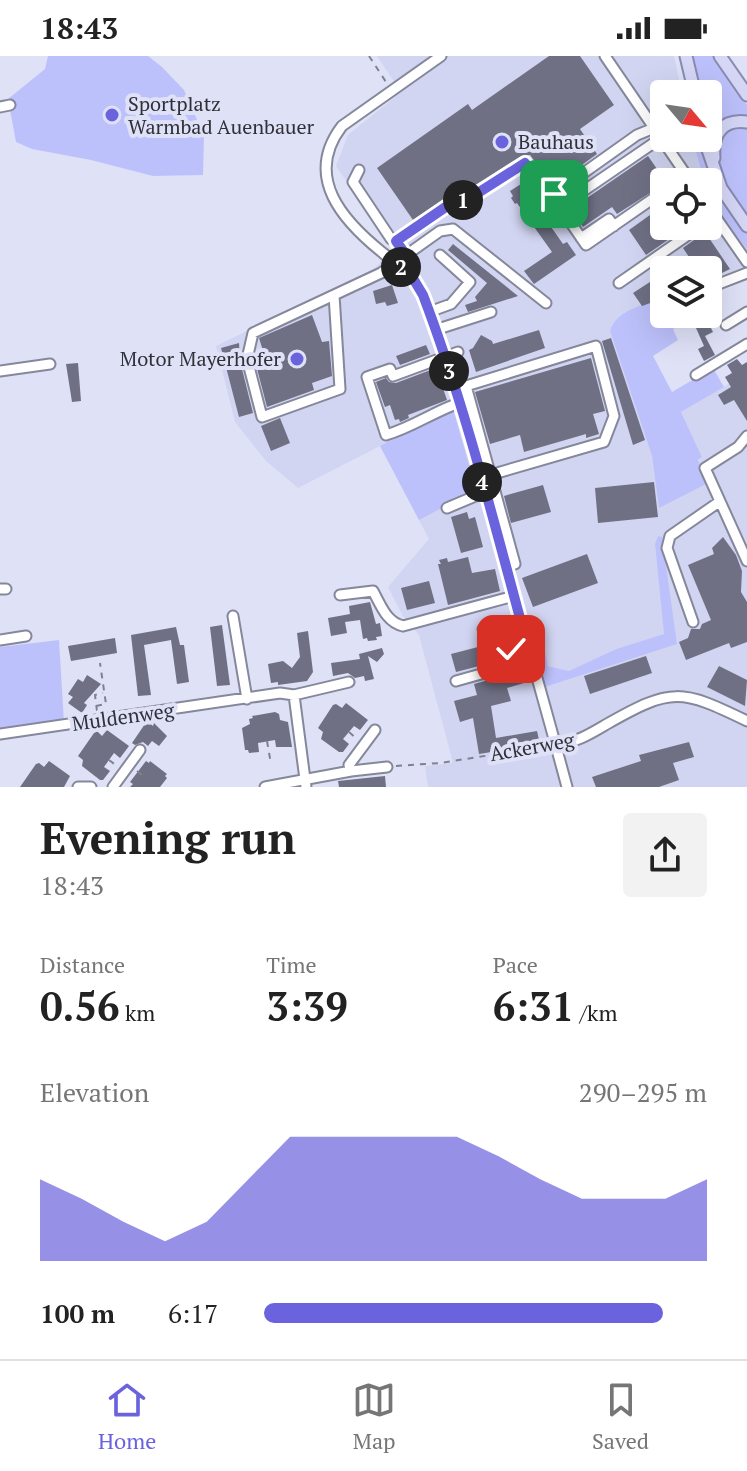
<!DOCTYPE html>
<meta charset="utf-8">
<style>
:root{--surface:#fff;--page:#f2f2f2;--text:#222;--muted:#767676;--line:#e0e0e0;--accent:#6b63dd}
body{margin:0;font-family:"PT Serif",serif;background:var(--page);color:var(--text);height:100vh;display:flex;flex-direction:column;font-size:30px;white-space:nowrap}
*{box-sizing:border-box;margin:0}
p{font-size:26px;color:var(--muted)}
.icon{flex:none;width:44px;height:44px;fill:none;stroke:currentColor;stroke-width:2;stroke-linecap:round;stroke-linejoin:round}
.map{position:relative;height:731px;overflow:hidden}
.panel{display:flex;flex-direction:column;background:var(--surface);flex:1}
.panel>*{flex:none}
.needle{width:52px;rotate:119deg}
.fabs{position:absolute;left:650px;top:24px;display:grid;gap:16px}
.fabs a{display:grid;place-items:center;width:72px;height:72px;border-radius:8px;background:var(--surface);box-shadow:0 8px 32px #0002;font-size:40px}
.pin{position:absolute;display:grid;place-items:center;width:68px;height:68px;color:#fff;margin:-34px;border-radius:16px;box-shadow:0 4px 12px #0006}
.km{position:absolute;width:40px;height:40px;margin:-20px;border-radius:50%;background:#222;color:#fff;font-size:22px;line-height:40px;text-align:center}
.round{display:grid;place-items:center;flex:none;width:84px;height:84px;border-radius:8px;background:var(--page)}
.head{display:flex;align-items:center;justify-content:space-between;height:136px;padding:0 40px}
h1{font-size:44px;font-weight:700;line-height:60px}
.figures{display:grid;grid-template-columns:repeat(3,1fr);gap:12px;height:136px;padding:8px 40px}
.figures div{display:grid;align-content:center}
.figures b{font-size:40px;font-weight:700}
.figures small{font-size:22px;font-weight:400}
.figures p{font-size:22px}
.chart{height:224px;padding:16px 40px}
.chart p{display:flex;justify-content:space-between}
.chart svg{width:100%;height:144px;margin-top:8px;fill:var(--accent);opacity:.7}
ul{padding:0 40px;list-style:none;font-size:26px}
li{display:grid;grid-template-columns:128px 96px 1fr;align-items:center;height:60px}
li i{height:20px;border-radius:10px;background:var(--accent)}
.status{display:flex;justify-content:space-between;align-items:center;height:56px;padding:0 40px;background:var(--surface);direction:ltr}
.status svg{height:22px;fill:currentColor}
.menu{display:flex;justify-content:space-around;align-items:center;height:112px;border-top:2px solid var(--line);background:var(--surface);font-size:22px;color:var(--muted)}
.menu a{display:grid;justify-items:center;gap:4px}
.menu .on{color:var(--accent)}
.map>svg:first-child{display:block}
.built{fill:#d2d5f1;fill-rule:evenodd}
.green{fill:#bdc1fb}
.building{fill:#6f7084}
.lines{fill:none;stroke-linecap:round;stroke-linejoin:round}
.minor-casing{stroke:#85879b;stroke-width:13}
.major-casing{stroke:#898cb1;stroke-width:15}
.path{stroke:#7f818f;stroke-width:2;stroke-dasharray:6 6;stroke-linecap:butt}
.minor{stroke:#fff;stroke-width:9}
.major{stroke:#d6d7f7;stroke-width:11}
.route-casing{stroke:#fff;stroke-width:16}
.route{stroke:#6b63dd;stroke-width:10}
.poi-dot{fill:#6b63dd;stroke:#dfe1f7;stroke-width:3}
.labels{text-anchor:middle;stroke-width:8;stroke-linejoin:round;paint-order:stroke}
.poi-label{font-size:20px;fill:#2f3038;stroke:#dfe1f7;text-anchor:start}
.street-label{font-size:20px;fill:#2f3038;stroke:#dfe1f7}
</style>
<div class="status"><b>18:43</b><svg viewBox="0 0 49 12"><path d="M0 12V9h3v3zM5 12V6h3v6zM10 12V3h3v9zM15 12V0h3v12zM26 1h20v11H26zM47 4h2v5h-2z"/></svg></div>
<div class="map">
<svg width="747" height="731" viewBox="0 0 747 731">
<rect width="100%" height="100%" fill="#dfe1f7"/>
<path class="built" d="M377 0H674L682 38H664V82H692L704 126H664V170H708V134L717 154 747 193V220L743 213 708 226V214H664V242L624 257 610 275 652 400 659 451 702 401 681 356 747 317V731H428L425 710 452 707V703L419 579 403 560 388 531 429 483 380 390 298 432 266 405 235 366 216 290 375 212 393 193 336 110 348 79 401 36ZM655 488 676 588 545 631 539 566 548 610 570 615 616 593 665 578Z"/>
<path class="green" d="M48 0H148L162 11 184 34 204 80 203 119 153 120 91 104 32 93 16 86 8 43 45 13Z
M689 0H713L747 49V62L710 84 708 82V38H698Z
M731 71H747V161C726 129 710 114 724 75Z
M692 82H701C709 119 722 148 747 177V193C732 174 708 151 708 126L704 125Z
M664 242V258H702L673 273 678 284 653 300 672 336 713 312 724 331 681 356 702 401 698 404 708 427 659 452 652 400 610 275C617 253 644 249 664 242Z
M453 353 476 434 419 464 380 390Z
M658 480 662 481 677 588 545 631 525 560 539 566 548 610 569 615 616 593 664 578 655 488Z
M59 584 64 667 0 675V591Z"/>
<path class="building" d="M549 0H580L614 49 580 73 597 98 553 130 530 99 522 100 471 132 469 129 449 140 413 164 377 112 468 48 472 54Z
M648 100 664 123V128L617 158 612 151 583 171 571 153Z
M521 128 563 188 567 186 576 199 534 228 524 215 552 196 517 147 515 148 511 142 513 140 510 135Z
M664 149V170H688L646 199 629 174Z
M705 176 730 213 708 224V214H677L691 204 683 192Z
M453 188 518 240 468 256 465 249 477 245 475 241 487 227 448 194Z
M664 223V242L642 250 633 237 653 224 656 228Z
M392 229 398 247 387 250 385 246 376 248 373 235Z
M312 259 322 286 329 285 332 320 312 327 314 334 267 351 255 305 265 301 259 282Z
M715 260 718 269 711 272 713 276 705 280 715 299 704 305 698 293 704 290 696 272 701 270 700 267Z
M539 274 545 292 476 316 469 294 473 292 481 279 492 285 493 288Z
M611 282 645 384 633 389 602 285Z
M239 287 240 305 253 357 239 361 221 292Z
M426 289 430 298 400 309 396 300Z
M591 302 605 355 593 358 599 378 586 382V378L524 396 520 379 490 388 475 336Z
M737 303 742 309 747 306V365L734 344 724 349 718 339 731 331 725 321 732 317 727 309Z
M78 307 81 345 72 346 66 308Z
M436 312 447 344 408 359 409 362 400 366 399 363 395 364 390 349 385 351 376 326 386 322 389 326 396 327Z
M280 362 290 387 271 395 261 370Z
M654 426 658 461 598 467 595 432Z
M543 429 551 456 511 467 504 440Z
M467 456 469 463 475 461 483 491 461 497 451 461Z
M723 481 736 499 742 515 741 536 747 546V586L731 592 729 587 686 604 679 586 688 582 691 573H700L702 568 711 564 688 509 714 498 712 492Z
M587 498 598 527 533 551 522 522Z
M468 501 472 517 495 513 500 535 448 549 438 508H441L439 504 447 502 448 506Z
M429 525 435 547 407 554 401 532Z
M370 546 376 568 380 567 382 580 376 581 377 584 368 585 367 582 363 583 360 564 345 566 347 577 331 580 328 562 350 558 349 550Z
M222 569 230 629 217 630 210 571Z
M176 571 180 589H184L189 626 177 628 171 584 144 589 151 639 138 640 131 579Z
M308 575 313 616 307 625 278 629V626L271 627 268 608 283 605 292 612 300 601 297 577Z
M115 582 117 597 71 605 68 590Z
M478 591 483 609 456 616 451 598Z
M382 592 384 598 377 606 368 600 374 623 365 625 364 620 355 622 348 617 333 620 331 607 360 603 359 598Z
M646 600 652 617 590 638 584 620Z
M719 610 747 624 745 650 707 631Z
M521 615 524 627 507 632 511 645 491 650 496 682 537 675 540 688 479 698 473 662 460 666 454 645 477 639 474 628Z
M87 619 101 628 84 647 87 649 82 657 68 647 73 641 68 638 78 623 83 626Z
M346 647 368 664 360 674 354 670 343 683 349 688 343 696H339L321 683 323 676 318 672 333 649 336 648 342 652Z
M275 656 279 658 280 664 288 666 292 691H276L275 684 258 687 259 696 249 697 248 694H245L242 672 250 668 249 663 253 662 252 660Z
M147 665 153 670 154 667 167 680 159 690 152 685 148 690 143 686 135 689 132 687Z
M107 674 129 690 120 702 114 697 104 711 110 715 103 724H100L82 710 83 704 78 700 94 677 97 675 102 680Z
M689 686 694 701 673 707 679 724 659 731H596L592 721 641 705 639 699Z
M49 705 70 720 64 731H20L36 708 39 707 44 711Z
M146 705 149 707 150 705 167 718 165 720 167 722 160 731H130L133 728 130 726Z
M385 720 386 731H339L338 725Z"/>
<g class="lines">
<defs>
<path id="minor" d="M441 0 342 70C303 121 343 165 383 197 399 211 415 220 424 241 452 312 472 388 492 462 517 551 543 641 567 731
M605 0 691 126
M0 51 10 49
M661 82 560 151 586 189 664 135
M359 114 353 126 391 183 396 185
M708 150 747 206
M581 182 609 163 614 170
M406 199 396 185 453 146 470 142 525 107 549 137 554 138 637 79 654 72
M619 227 701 170
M708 236 716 229 747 217
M334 239 340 333 262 361 247 303 253 277 381 217 440 175 453 173 546 247
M429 256 451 248 470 226 440 199
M726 269 747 256
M435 274 491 256
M458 296 393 320 390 313 367 321 386 379C413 371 433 356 459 347
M0 315 50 308
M696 319 747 288
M747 380 738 391 705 412 747 505
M481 422 490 419 604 386 614 360 596 290 466 330 515 508
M447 452 485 436
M0 533H6
M340 539 373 535C381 549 386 566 403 570L514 540
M233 560 247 643
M693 566 667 492 670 480 719 446
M483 573 491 598 527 588
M0 584 26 580
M456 625 531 604
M294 639 306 731
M0 678 280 637 294 639 349 626
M556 688C576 687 590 678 607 668 672 631 681 633 747 665
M351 715 387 711
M78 731H91
M113 731 140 694
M265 731 351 715 349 709 375 674"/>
<path id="major" d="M686 0 695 38
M720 0 747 39
M704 82 721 132 747 170
M714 102C712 78 722 63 747 66"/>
</defs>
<use href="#minor" class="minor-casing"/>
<use href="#major" class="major-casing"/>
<path class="path" d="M369 0 388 29
M96 650 106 648 100 607
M97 655 95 639 103 637
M349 676 357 683
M267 685 271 708
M109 704 117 710
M396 710 440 707 548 690
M137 715 146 722"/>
<use href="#minor" class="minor"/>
<use href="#major" class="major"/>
</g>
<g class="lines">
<defs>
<path id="route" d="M511 593 527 588C495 471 466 352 423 239L414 224 395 206 406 199 396 185 453 146 470 142 525 107 549 137 554 138"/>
</defs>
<use href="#route" class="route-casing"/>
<use href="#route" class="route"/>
</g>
<g class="poi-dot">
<circle cx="112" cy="59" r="8"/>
<circle cx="502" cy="86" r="8"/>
<circle cx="297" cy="303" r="8"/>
</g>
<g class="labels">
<g class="poi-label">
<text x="128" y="55">Sportplatz<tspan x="128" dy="23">Warmbad Auenbauer</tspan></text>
<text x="518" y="93">Bauhaus</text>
<text x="281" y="310" text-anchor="end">Motor Mayerhofer</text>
</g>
<g class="street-label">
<text transform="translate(123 661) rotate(-8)" y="7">Muldenweg</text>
<text transform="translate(532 691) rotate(-10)" y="7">Ackerweg</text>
</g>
</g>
</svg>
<div class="fabs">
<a><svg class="needle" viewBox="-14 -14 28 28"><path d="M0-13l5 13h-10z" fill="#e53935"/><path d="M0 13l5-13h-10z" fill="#767676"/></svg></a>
<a><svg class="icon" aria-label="locate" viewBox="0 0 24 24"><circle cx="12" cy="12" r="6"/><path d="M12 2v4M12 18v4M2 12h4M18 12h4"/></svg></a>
<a><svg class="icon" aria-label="layers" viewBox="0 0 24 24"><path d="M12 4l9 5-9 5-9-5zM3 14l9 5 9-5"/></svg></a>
</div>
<div class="pin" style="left:554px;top:138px;background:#1e9e55"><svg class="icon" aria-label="arrive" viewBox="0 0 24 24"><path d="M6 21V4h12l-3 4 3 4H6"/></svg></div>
<div class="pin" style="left:511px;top:593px;background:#d93025"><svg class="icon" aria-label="check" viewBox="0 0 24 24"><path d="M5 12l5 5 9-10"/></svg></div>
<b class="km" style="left:463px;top:144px">1</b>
<b class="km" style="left:401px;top:211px">2</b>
<b class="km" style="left:449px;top:315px">3</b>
<b class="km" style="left:482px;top:426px">4</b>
</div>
<section class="panel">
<div class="head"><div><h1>Evening run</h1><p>18:43</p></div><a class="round"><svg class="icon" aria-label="share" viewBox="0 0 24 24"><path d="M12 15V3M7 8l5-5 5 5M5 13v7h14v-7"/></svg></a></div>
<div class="figures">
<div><p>Distance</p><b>0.56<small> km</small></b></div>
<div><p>Time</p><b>3:39</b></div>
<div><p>Pace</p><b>6:31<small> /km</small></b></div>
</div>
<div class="chart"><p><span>Elevation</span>290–295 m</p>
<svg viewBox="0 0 160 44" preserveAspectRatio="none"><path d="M0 44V19L10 25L20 32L30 38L40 32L50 19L60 6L70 6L80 6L90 6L100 6L110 12L120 19L130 25L140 25L150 25L160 19V44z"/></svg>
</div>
<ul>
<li><b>100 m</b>6:17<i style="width:90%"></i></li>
</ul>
</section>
<nav class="menu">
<a class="on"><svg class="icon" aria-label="home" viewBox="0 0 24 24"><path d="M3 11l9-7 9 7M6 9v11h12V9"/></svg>Home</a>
<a><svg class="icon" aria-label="map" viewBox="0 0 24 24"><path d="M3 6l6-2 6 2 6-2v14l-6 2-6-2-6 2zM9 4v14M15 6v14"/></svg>Map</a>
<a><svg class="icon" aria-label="saved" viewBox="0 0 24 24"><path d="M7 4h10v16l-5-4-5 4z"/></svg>Saved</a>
</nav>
